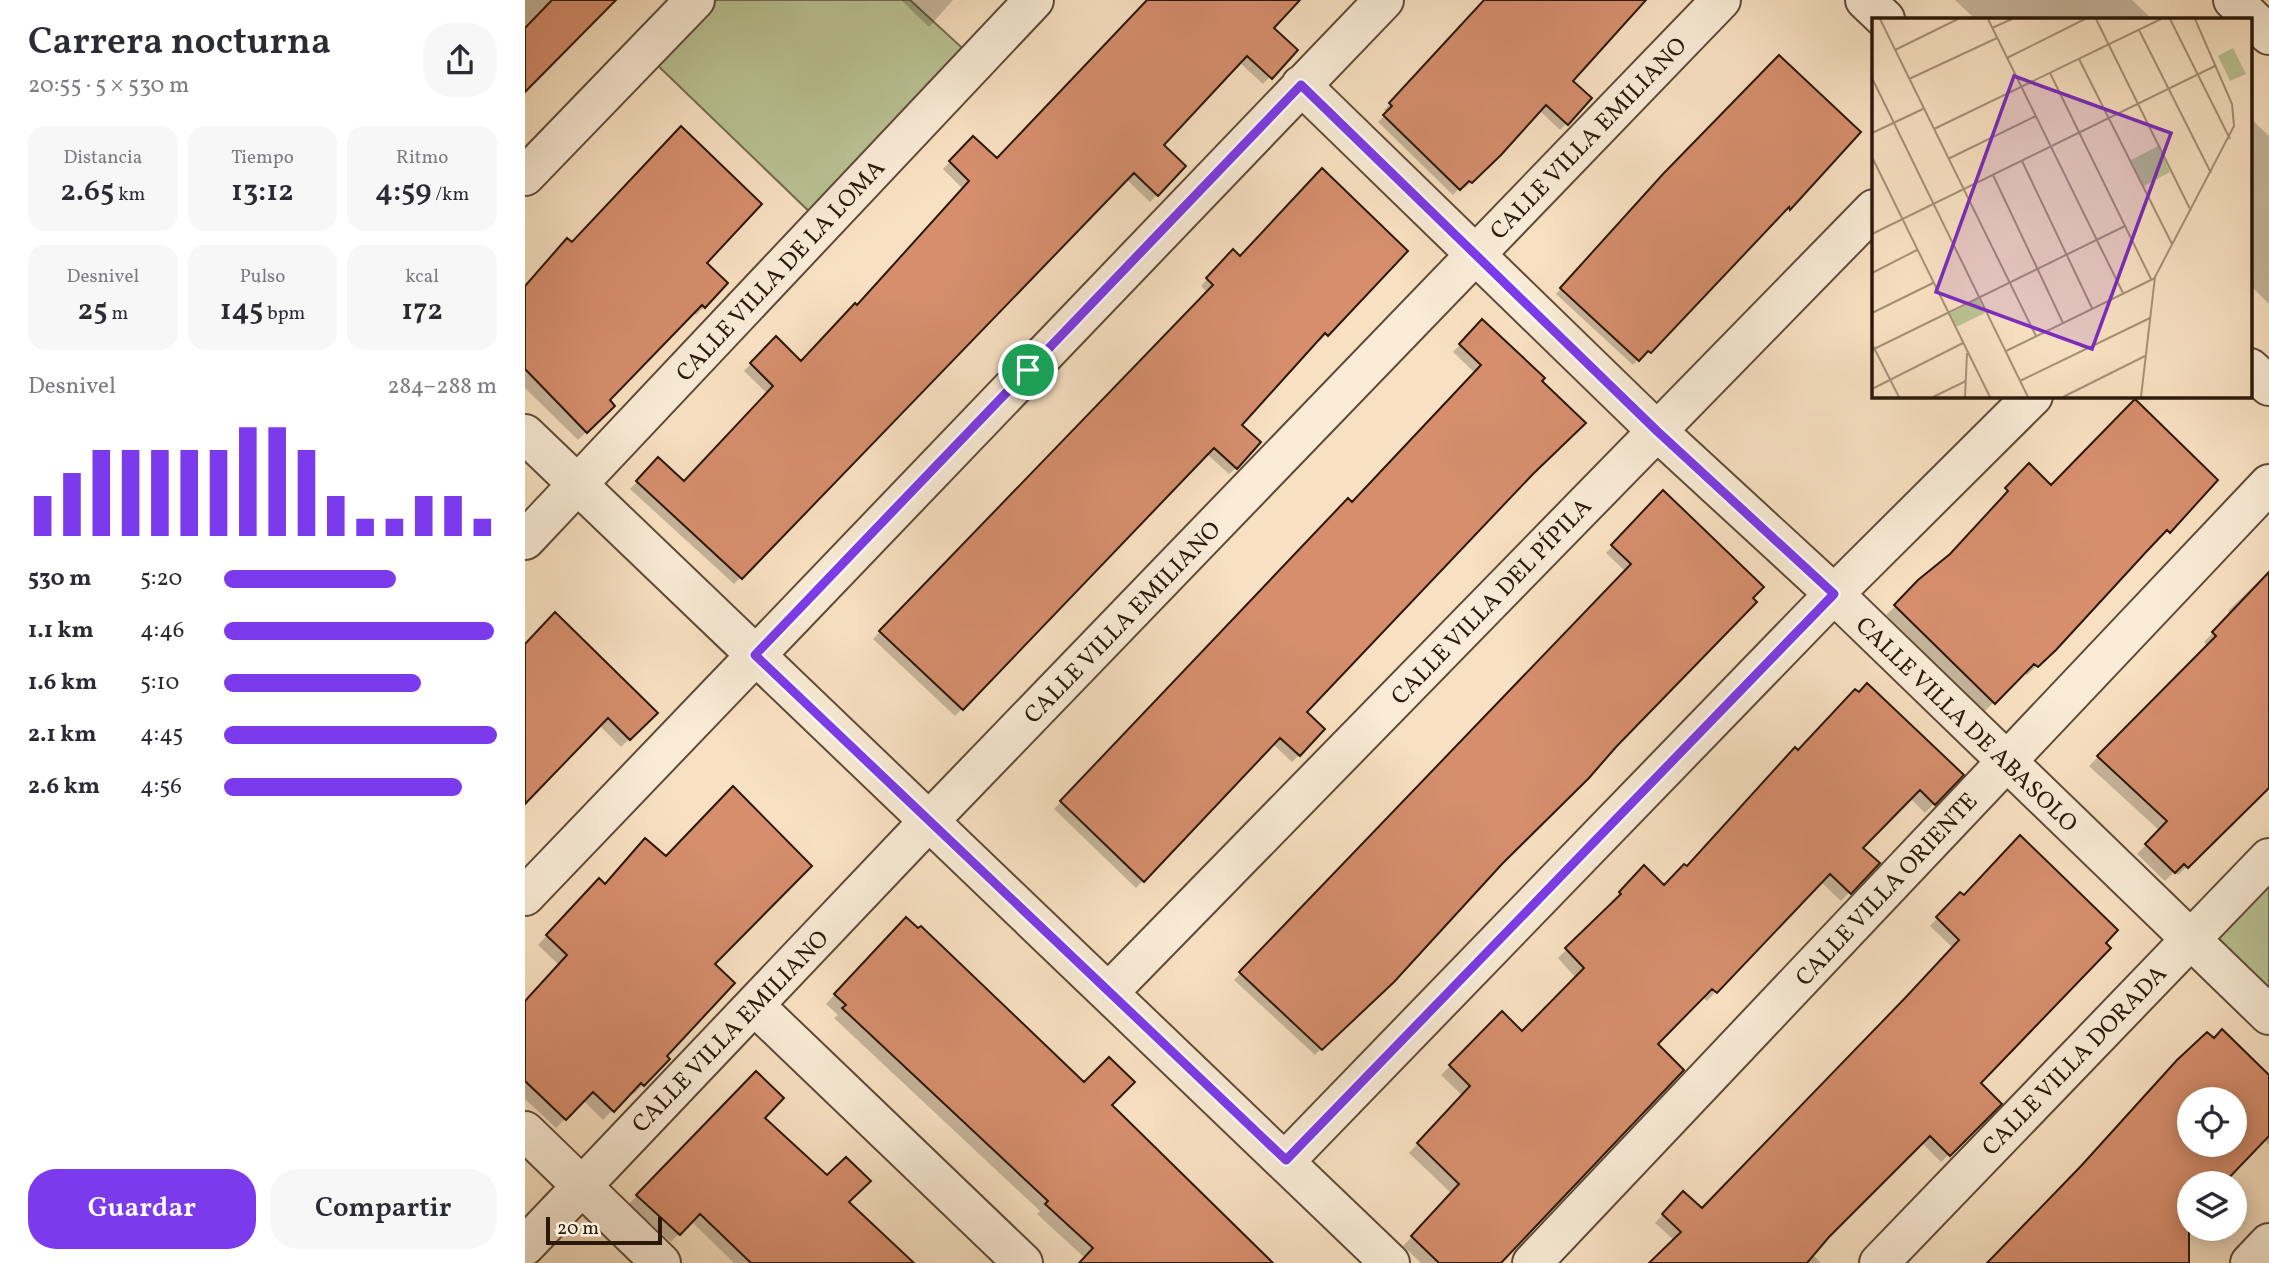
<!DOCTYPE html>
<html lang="es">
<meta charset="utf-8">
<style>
:root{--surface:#fff;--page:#f7f7f7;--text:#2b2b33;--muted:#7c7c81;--accent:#7c3aed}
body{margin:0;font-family:Vollkorn,serif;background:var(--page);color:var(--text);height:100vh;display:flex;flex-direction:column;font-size:26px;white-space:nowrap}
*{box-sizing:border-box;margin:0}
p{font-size:23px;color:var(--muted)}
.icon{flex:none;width:38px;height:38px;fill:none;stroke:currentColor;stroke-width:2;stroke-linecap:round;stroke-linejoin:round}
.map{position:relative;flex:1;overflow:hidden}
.drawer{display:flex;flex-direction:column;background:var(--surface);width:525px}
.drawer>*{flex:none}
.tools{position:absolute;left:1652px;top:1087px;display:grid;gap:14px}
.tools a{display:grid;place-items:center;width:70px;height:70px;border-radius:50%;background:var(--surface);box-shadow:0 4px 18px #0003;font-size:35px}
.scale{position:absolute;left:21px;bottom:18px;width:116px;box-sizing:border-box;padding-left:7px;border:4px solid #2c180a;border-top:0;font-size:19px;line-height:24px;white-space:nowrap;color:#2c180a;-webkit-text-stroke:5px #faecd7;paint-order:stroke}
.pin{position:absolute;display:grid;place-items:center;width:60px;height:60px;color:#fff;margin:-30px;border:4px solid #fff;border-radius:50%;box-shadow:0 2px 7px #0007}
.round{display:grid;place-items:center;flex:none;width:74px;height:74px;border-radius:28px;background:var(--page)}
.head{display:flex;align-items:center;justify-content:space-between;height:119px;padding:0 28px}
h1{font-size:38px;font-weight:600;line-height:52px}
.metrics{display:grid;grid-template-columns:repeat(3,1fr);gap:10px;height:119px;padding:7px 28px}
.metrics div{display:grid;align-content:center;border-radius:18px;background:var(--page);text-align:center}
.metrics b{font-size:30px;font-weight:600}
.metrics small{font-size:19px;font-weight:400}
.metrics p{font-size:19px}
.chart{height:196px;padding:14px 28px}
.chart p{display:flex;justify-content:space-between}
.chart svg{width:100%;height:126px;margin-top:7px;stroke:var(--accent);stroke-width:6}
.button{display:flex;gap:14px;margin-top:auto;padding:14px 28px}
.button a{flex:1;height:80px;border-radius:28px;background:var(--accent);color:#fff;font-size:28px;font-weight:600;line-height:80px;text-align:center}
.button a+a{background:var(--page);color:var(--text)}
ul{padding:0 28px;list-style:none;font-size:23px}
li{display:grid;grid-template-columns:112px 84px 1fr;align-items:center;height:52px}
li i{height:18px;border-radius:9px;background:var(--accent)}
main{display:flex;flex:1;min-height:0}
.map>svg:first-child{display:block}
.green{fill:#bac395;stroke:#736e50;stroke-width:2}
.shadow{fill:#0003;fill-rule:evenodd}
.building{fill:#d68e6d;stroke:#2c180a;stroke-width:2;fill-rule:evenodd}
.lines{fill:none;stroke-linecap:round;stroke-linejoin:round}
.minor-casing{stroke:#5f4a38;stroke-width:42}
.tertiary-casing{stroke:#5f4a38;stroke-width:42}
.minor{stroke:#faecd7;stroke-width:38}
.tertiary{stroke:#faecd7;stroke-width:38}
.route-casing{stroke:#fff;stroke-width:14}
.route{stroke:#7c3aed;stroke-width:9}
.labels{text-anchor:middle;stroke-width:5;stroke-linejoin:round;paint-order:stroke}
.street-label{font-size:24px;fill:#2c180a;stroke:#faecd7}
.inset-road{fill:none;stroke:#a69178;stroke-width:2}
.view{fill:#7b2cbf;fill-opacity:0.15;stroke:#7b2cbf;stroke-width:3.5}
.inset-edge{fill:none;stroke:#2c180a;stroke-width:3.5}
</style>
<main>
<section class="drawer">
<div class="head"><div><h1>Carrera nocturna</h1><p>20:55 · 5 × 530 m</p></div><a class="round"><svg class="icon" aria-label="share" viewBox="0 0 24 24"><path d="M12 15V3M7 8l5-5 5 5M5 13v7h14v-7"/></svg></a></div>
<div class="metrics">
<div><p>Distancia</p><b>2.65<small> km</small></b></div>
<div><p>Tiempo</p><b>13:12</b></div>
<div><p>Ritmo</p><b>4:59<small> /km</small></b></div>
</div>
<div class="metrics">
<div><p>Desnivel</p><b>25<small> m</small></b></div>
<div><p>Pulso</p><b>145<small> bpm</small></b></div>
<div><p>kcal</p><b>172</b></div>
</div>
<div class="chart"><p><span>Desnivel</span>284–288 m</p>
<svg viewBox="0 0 160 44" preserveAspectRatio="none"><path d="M5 44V30M15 44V22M25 44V14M35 44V14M45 44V14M55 44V14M65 44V14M75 44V6M85 44V6M95 44V14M105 44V30M115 44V38M125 44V38M135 44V30M145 44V30M155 44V38"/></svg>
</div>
<ul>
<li><b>530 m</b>5:20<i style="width:63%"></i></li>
<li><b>1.1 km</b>4:46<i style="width:99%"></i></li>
<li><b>1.6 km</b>5:10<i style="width:72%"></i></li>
<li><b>2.1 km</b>4:45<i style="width:100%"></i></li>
<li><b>2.6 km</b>4:56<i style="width:87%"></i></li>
</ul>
<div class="button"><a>Guardar</a><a>Compartir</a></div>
</section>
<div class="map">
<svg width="1744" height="1263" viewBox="0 0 1744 1263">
<rect width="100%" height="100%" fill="#f8e1c2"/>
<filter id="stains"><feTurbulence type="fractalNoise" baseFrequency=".00286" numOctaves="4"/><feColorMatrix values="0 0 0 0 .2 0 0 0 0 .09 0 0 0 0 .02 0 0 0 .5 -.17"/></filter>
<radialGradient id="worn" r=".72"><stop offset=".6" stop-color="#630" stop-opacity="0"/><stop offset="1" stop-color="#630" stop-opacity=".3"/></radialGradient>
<path class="green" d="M185 0H385L446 56 292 219 127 60Z
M1744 879V1000L1682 941Z"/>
<path class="shadow" d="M0 0H88L0 91Z
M376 0H428L404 27Z
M622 0H775L747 29 770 50 738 84 714 62 637 145 632 195 625 202 601 179 209 584 105 489 134 459 158 483 243 394 219 371 251 338 276 363 332 307 438 189 418 169 448 138 471 161Z
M964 0H1119L1045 81 1064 98 1041 124 1035 130 1014 110 968 161 940 188 937 185 928 195 853 122 862 113 859 110Z
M1430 0H1607L1627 19H1450Z
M1725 118 1744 136V304L1725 285Z
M1333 132 1264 208 1259 213 1257 211 1119 357 1117 355 1108 365 1031 294 1133 182Z
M46 245 180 263 179 307 171 315 167 312 82 400 88 406 53 440 0 388V288Z
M880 251 795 341 792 339 715 425 711 468 704 474 682 454 430 716 348 639 683 293 676 286 701 258Z
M957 322 1003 476 780 712 774 755 767 762 748 744 611 888 529 809 816 507 827 505 950 373 928 352Z
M1504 466 1526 487 1691 480 1512 666 1502 675 1499 672 1459 712 1361 615 1423 557Z
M1138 493 1230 602 790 1055 709 980 1101 572 1081 553Z
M1744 571V781L1690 840 1653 875 1649 872 1640 881 1612 854 1635 831 1564 766 1683 646 1679 642 1706 614 1703 611Z
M0 646 130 713 96 747 74 725 0 803Z
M1436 775 1400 813 1385 798 1336 848 1352 864 1316 901 1296 882 1182 1001 1177 997 1130 1044 976 1263H896L878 1246 927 1194 884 1153 938 1096 916 1075 977 1014 997 1034 1051 978 1033 958 1088 904 1086 902 1110 877 1139 887 1161 868Z
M74 880 187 965 140 1056 142 1059 109 1094 106 1091 78 1120 58 1100 31 1128 0 1099V1004L34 965 13 945Z
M1435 894 1453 1083 1450 1129 1416 1162 1396 1142 1288 1255 1296 1263H1127L1149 1240 1130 1223 1158 1194 1177 1211 1428 948 1405 926Z
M372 928 584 1105 748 1263H556L560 1258 512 1214 515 1211 309 1018 313 1015 301 1004Z
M1697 1032 1744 1075V1145L1738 1139 1697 1183H1664V1217L1633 1251 1645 1263H1466ZM1664 1099H1710V1144H1664Z
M232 1074 238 1118 385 1263H209L166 1221 146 1242 104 1204Z"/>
<path class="building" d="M27 0H91L0 92V28Z
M622 0H775L749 28 773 50 747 79 722 56 639 145 661 166 633 196 609 173 217 579 111 481 133 457 159 481 248 386 225 363 251 336 276 361 330 303 332 305 444 181 424 161 448 136 472 158Z
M959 0H1121L1048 81 1067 98 1043 125 1021 105 976 155 947 183 944 181 935 190 858 115 867 106 864 103Z
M1254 55 1336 132 1265 210 1264 207 1126 353 1123 351 1114 361 1035 288 1138 174Z
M156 126 237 204 182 263 203 283 180 308 177 305 85 400 90 406 62 433 0 369V286L42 238 47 242Z
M797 168 883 251 803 336 800 333 717 425 736 442 712 469 689 448 438 710 354 631 688 285 681 278 708 249 715 256Z
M957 319 1020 378 1017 381 1061 423 1008 474 782 712 800 729 775 756 755 738 619 882 535 801 823 498 827 502 956 365 934 344Z
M1610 399 1693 480 1645 533 1642 530 1622 551 1531 650 1513 667 1509 664 1470 704 1369 605 1393 580 1425 554 1483 491 1480 488 1504 463 1526 485Z
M1138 490 1239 587 1228 598 1232 602 1091 747 1064 778 977 864 869 982 797 1050 714 972 1106 564 1086 545Z
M1744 572V788L1663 868 1659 864 1650 873 1620 844 1642 821 1572 756 1691 636 1687 632Z
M30 612 133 713 105 740 83 718 0 804V644Z
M1342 683 1439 775 1410 805 1395 790 1338 848 1355 863 1326 894 1305 874 1192 993 1187 989 1133 1044 1159 1070 976 1263H914L886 1236 934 1184 892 1143 945 1086 924 1065 977 1011 997 1031 1059 968 1040 948 1096 894 1094 892 1119 865 1139 885 1159 864 1162 866 1270 747 1273 750 1330 689 1334 692Z
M208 786 287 866 190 964 210 983 142 1056 145 1059 119 1086 116 1083 89 1112 68 1092 41 1120 0 1081V1001L42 955 21 935 74 878 80 884 120 838 141 856Z
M1495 835 1593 930 1581 943 1586 948 1456 1083 1477 1104 1425 1156 1405 1136 1304 1237 1282 1263H1124L1156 1232 1137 1214 1158 1191 1177 1208 1381 997 1434 940 1411 917 1435 892 1439 895Z
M381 917 393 928 396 926 559 1082 584 1057 610 1082 587 1105 748 1263H554L568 1248 520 1204 523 1201 317 1008 321 1005 309 994Z
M1697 1029 1744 1075V1136L1699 1183H1664V1263H1462L1556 1166 1652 1060 1682 1032 1689 1038ZM1664 1099H1710V1144H1664Z
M231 1071 259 1098 240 1118 302 1175 321 1157 346 1181 324 1202 389 1263H226L175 1214 155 1235 111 1195Z"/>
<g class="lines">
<defs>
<path id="minor" d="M1340 0 1360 19
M1708 0 1744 35
M776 85 1132 431 1309 594 1744 1015
M0 176 170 0
M1725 368 1744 386
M0 434 865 1263
M0 540 509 0
M0 896 859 0
M584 992 1349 209
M229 1005 498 1263
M0 1131 136 1263
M761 1160 1309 594 1508 396
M0 1246 403 822 1196 0
M1007 1263 1744 484
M1354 1263 1744 858"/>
<path id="tertiary" d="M1725 1263 1744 1243"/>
</defs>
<use href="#minor" class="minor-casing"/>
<use href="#tertiary" class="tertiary-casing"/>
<use href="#minor" class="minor"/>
<use href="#tertiary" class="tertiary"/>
</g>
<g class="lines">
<defs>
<path id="route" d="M776 85 1132 431 1309 594 761 1160 230 655Z"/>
</defs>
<use href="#route" class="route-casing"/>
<use href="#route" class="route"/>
</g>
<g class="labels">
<g class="street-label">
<text transform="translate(1063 138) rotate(-46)" y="8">CALLE VILLA EMILIANO</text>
<text transform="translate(255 270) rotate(-47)" y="8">CALLE VILLA DE LA LOMA</text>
<text transform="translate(966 601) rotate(-46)" y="8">CALLE VILLA DEL PÍPILA</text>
<text transform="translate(597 622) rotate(-46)" y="8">CALLE VILLA EMILIANO</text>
<text transform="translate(1442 724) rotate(44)" y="8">CALLE VILLA DE ABASOLO</text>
<text transform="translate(1361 889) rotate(-47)" y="8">CALLE VILLA ORIENTE</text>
<text transform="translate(205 1031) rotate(-46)" y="8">CALLE VILLA EMILIANO</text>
<text transform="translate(1549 1060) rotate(-46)" y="8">CALLE VILLA DORADA</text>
</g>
</g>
<g transform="translate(1347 18)">
<rect width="380" height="380" fill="#f8e1c2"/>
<path d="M361 30 374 56 358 63 346 38ZM286 128 298 154 272 168 259 142ZM106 281 113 295 84 309 77 296Z" fill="#bac395"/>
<path class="inset-road" d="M8 1 164 318M116 1 251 275M224 1 319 193M298 1 358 121M120 10 140 1M267 12 339 155M23 32 86 1M135 40 213 1M207 41 300 226M178 55 279 261M0 60 156 379M37 61 125 20M62 111 289 1M0 115 51 91M0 139 118 379M76 141 164 98M150 143 220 290M121 157 191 305M0 216 343 48M0 255 45 232M0 295 61 265M0 326 27 379M0 332 253 208M134 333 283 260M148 363 278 300M0 371 91 325M61 379 94 363M93 379 95 335M191 379 273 338M269 379 283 259 362 108 360 86 323 1"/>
<path class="view" d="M142 58 299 115 220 331 64 274Z"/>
<rect width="380" height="380" class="inset-edge"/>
</g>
<rect width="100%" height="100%" filter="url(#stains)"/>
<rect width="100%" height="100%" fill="url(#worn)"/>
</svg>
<div class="tools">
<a><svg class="icon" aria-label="locate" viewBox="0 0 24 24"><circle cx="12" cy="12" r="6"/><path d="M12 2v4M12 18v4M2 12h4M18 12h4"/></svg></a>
<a><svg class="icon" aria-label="layers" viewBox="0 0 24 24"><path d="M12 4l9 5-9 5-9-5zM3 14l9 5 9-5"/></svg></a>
</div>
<div class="scale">20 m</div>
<div class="pin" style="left:503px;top:370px;background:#1e9e55"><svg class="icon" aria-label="arrive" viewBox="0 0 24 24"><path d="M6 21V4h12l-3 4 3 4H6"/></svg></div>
</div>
</main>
